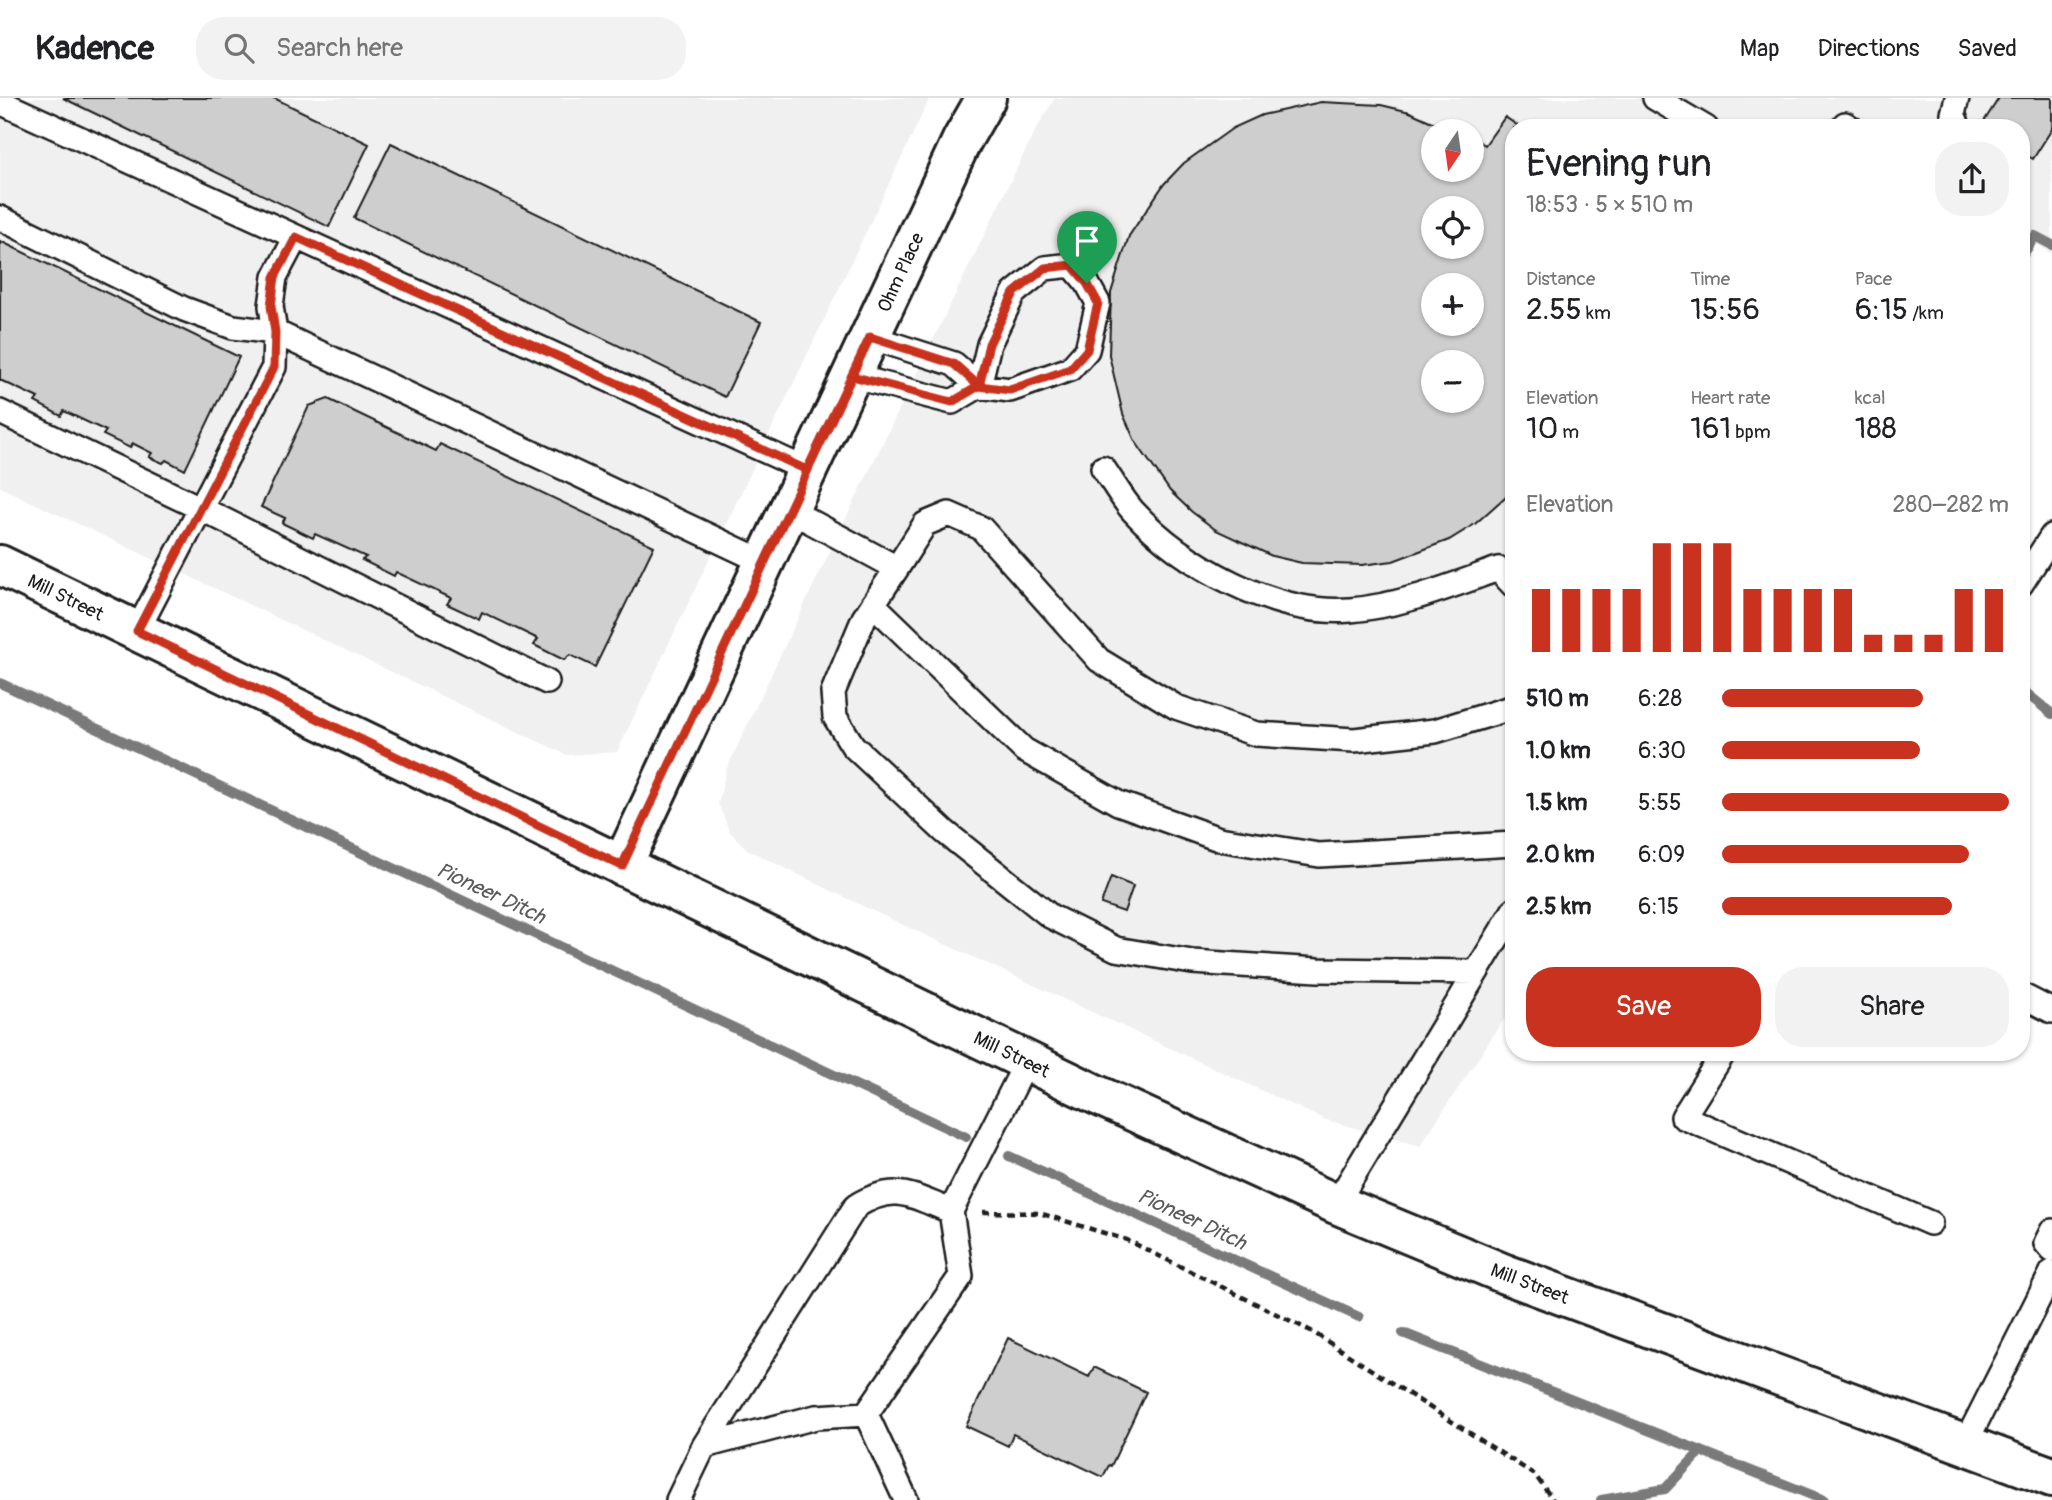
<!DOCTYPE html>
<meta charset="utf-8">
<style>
:root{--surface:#fff;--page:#f2f2f2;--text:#202124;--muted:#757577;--line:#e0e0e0;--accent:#c8321e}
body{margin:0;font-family:Pangolin,sans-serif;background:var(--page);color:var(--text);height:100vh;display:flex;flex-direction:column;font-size:26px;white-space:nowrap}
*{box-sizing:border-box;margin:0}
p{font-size:23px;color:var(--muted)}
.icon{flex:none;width:38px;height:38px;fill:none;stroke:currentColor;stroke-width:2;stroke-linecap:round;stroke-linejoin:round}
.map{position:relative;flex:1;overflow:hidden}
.drawer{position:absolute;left:1505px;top:21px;width:525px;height:942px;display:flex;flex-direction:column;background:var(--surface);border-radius:28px;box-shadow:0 2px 5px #0004}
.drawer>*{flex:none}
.needle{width:46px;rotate:193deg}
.controls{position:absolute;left:1421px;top:21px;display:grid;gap:14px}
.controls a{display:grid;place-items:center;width:63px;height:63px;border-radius:50%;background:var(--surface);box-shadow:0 2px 5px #0004;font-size:35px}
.pin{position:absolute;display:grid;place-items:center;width:60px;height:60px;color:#fff;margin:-72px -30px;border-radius:50% 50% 50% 0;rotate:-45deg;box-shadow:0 0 7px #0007}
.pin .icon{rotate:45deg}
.round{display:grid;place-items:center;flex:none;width:74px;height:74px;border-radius:28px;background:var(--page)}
.headline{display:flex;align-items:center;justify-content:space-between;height:119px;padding:0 21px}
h1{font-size:38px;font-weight:600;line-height:52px}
.stats{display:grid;grid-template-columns:repeat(3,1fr);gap:10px;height:119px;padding:7px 21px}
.stats div{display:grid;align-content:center}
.stats b{font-size:30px;font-weight:600}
.stats small{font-size:19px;font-weight:400}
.stats p{font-size:19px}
.chart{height:196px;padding:14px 21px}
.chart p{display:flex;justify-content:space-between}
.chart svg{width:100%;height:126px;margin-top:7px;stroke:var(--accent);stroke-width:6}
.button{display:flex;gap:14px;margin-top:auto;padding:14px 21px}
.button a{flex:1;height:80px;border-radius:28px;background:var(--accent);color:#fff;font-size:28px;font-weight:600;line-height:80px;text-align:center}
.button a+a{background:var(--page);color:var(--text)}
ul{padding:0 21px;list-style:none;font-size:23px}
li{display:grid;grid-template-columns:112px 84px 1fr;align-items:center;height:52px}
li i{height:18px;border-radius:9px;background:var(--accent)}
header{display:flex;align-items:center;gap:42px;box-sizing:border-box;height:98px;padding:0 35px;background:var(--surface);border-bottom:2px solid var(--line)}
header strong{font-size:33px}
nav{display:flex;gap:38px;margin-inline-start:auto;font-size:24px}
.search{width:490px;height:63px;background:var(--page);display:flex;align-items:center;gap:18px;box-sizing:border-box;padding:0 24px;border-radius:28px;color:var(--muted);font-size:26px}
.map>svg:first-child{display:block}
.built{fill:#f0f0f0;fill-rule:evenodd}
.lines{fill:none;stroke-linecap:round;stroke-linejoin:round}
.stream{stroke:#7a7a7a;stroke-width:10}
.building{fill:#cecece;stroke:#1c1c1c;stroke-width:2;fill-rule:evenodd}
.service-casing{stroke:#1c1c1c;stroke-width:28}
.minor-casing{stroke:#1c1c1c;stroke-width:44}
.secondary-casing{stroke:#1c1c1c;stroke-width:44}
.path{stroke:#1c1c1c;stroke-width:4.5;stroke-dasharray:7 5;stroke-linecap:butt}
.service{stroke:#fff;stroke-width:23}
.minor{stroke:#fff;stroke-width:38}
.secondary{stroke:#fff;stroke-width:38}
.route-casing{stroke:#fff;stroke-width:14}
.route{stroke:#c8321e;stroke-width:9}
.labels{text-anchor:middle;stroke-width:5;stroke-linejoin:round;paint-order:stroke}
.street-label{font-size:19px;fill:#1c1c1c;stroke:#fff}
.water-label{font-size:21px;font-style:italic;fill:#5a5a5a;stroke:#fff}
</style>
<header>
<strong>Kadence</strong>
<div class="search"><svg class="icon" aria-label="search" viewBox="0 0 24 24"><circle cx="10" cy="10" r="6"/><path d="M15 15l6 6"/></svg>Search here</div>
<nav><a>Map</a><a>Directions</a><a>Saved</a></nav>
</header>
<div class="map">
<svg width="2052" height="1402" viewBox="0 0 2052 1402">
<rect width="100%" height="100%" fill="#fff"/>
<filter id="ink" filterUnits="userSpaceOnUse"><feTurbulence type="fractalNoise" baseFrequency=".0143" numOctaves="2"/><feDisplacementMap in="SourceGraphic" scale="14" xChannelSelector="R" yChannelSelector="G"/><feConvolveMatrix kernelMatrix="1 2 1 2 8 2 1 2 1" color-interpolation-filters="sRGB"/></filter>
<g filter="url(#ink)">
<path class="built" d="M0 0H930L617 654 567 657 0 389Z
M1055 0H2052V156L2021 137V30H1514V906L1420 1048 1323 1021 869 811 748 752 730 734 718 706 726 672 816 482 1034 35ZM1433 33H1472V72H1433ZM1433 110H1472V149H1433ZM1433 187H1472V226H1433ZM1433 264H1472V303H1433Z"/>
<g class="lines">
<path class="stream" d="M2021 160 2035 138 2052 147
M0 585 966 1039
M2021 591 2052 616
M1009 1058 1359 1219
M1403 1235 1701 1353
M1601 1402 1665 1391 1701 1353 1824 1402"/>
</g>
<path class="building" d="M63 0H274L369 46 329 129Z
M1999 0H2052V31L2033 61 2021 54V30L1981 28Z
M1321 4 1381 7 1410 14 1452 33H1433V72H1472V39L1485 47 1505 19 1521 30H1514V391L1475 426 1449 442 1393 463 1362 467 1302 465 1272 458 1216 432 1192 414 1170 393 1135 343 1123 316 1109 257 1111 195 1120 166 1129 138 1164 86 1184 65 1233 30 1262 17ZM1433 110H1472V149H1433ZM1433 187H1472V226H1433ZM1433 264H1472V303H1433Z
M391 45 761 224 725 299 354 120Z
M0 143 239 259 185 372 166 362 163 365 149 359 152 355 132 345 130 350 103 337 106 333 64 313 61 318 35 304 38 300 0 282Z
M328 301 436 353 440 346 654 448 595 569 570 557 564 562 534 547 538 541 482 514 479 521 447 506 451 500 396 474 394 478 362 462 366 459 315 436 313 440 282 425 285 420 261 409 309 308Z
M1111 779 1133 788 1124 814 1101 806Z
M1008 1240 1089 1279 1094 1269 1146 1294 1111 1368 1109 1367 1103 1379 1013 1336 1008 1348 966 1328Z"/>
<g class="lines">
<defs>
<path id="service" d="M1655 0 1706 30
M1957 0 1953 16 1959 30
M0 4 807 372
M1843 30 1845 26 1851 30
M0 120 184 211 233 229 275 234 764 464
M1072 167 1087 185 1098 205 1087 252 1070 271 1010 292 979 288 989 246 1014 195 1045 170Z
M852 278 952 304 979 288 954 266 870 239
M0 314 200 410 547 584
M1103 370C1113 384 1122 401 1133 413 1183 467 1275 518 1350 512 1401 508 1450 488 1498 471L1514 488
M789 412 897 470
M2021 486 2052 438
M873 506 1024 652 1118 705 1219 741 1319 757 1514 746
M137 533 274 269 275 234 271 208 275 179 296 139
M1476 874 1318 872 1192 864 1116 851 1050 818 945 734 853 648 835 619 833 594 864 520 897 470 925 426 949 416 981 430 1099 562 1176 609 1256 636 1354 642 1435 633 1514 609
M2021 897 2052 913
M1724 954 1683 1019 1930 1125
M1336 1106 1514 812
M2052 1133 2046 1145 2052 1152
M866 1316 961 1178 951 1113 1027 963
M866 1316 906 1402
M1965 1346 2052 1174
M704 1348 816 1319 866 1316
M678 1402 704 1348 856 1108C896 1084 911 1098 951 1113"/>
<path id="minor" d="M622 768 962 42 986 0"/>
<path id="secondary" d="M0 467 1095 996 1336 1106 1505 1176 2052 1379"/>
</defs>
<use href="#service" class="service-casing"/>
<use href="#minor" class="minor-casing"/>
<use href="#secondary" class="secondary-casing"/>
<path class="path" d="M983 1114 1039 1115 1127 1142 1311 1233 1535 1377 1553 1402"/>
<use href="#service" class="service"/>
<use href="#minor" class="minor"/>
<use href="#secondary" class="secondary"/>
</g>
</g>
<g class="lines" filter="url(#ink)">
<defs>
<path id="route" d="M1087 185 1072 167 1045 170 1014 195 989 246 979 288 952 304 852 278 622 768 137 533 274 269 275 234 271 208 275 179 296 139 807 372 870 239 954 266 979 288 1010 292 1070 271 1087 252 1098 205 1087 185"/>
</defs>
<use href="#route" class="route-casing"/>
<use href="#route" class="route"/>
</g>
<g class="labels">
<g class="street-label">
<text transform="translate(900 174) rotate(-65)" y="7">Ohm Place</text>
<text transform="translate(66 499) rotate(26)" y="7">Mill Street</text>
<text transform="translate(1012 956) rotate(26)" y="7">Mill Street</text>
<text transform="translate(1530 1185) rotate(21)" y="7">Mill Street</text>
</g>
<g class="water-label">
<text transform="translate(491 795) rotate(25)" y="7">Pioneer Ditch</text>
<text transform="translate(1192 1121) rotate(25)" y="7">Pioneer Ditch</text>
</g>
</g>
</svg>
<div class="controls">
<a><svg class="needle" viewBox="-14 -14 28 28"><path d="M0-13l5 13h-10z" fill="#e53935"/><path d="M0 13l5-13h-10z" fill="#757577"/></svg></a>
<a><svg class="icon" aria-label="locate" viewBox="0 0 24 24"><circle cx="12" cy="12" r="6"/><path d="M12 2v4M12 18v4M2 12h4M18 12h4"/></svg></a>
<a>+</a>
<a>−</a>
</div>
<div class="pin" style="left:1087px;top:185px;background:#1e9e55"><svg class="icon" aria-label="arrive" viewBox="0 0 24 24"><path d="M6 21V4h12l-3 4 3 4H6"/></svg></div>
<section class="drawer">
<div class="headline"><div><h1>Evening run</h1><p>18:53 · 5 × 510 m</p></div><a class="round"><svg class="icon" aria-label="share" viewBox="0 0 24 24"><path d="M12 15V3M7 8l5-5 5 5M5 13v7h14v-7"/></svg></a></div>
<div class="stats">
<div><p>Distance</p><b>2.55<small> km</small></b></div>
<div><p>Time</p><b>15:56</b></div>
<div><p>Pace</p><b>6:15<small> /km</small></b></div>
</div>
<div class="stats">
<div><p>Elevation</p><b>10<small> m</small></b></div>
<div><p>Heart rate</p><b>161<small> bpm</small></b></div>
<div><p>kcal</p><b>188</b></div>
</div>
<div class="chart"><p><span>Elevation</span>280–282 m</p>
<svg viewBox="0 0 160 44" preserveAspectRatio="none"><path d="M5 44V22M15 44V22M25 44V22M35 44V22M45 44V6M55 44V6M65 44V6M75 44V22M85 44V22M95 44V22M105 44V22M115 44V38M125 44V38M135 44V38M145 44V22M155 44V22"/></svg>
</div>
<ul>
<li><b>510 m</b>6:28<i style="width:70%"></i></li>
<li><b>1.0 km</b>6:30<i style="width:69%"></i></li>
<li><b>1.5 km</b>5:55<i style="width:100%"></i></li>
<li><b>2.0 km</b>6:09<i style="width:86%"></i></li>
<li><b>2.5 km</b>6:15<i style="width:80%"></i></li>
</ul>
<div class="button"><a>Save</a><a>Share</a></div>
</section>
</div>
